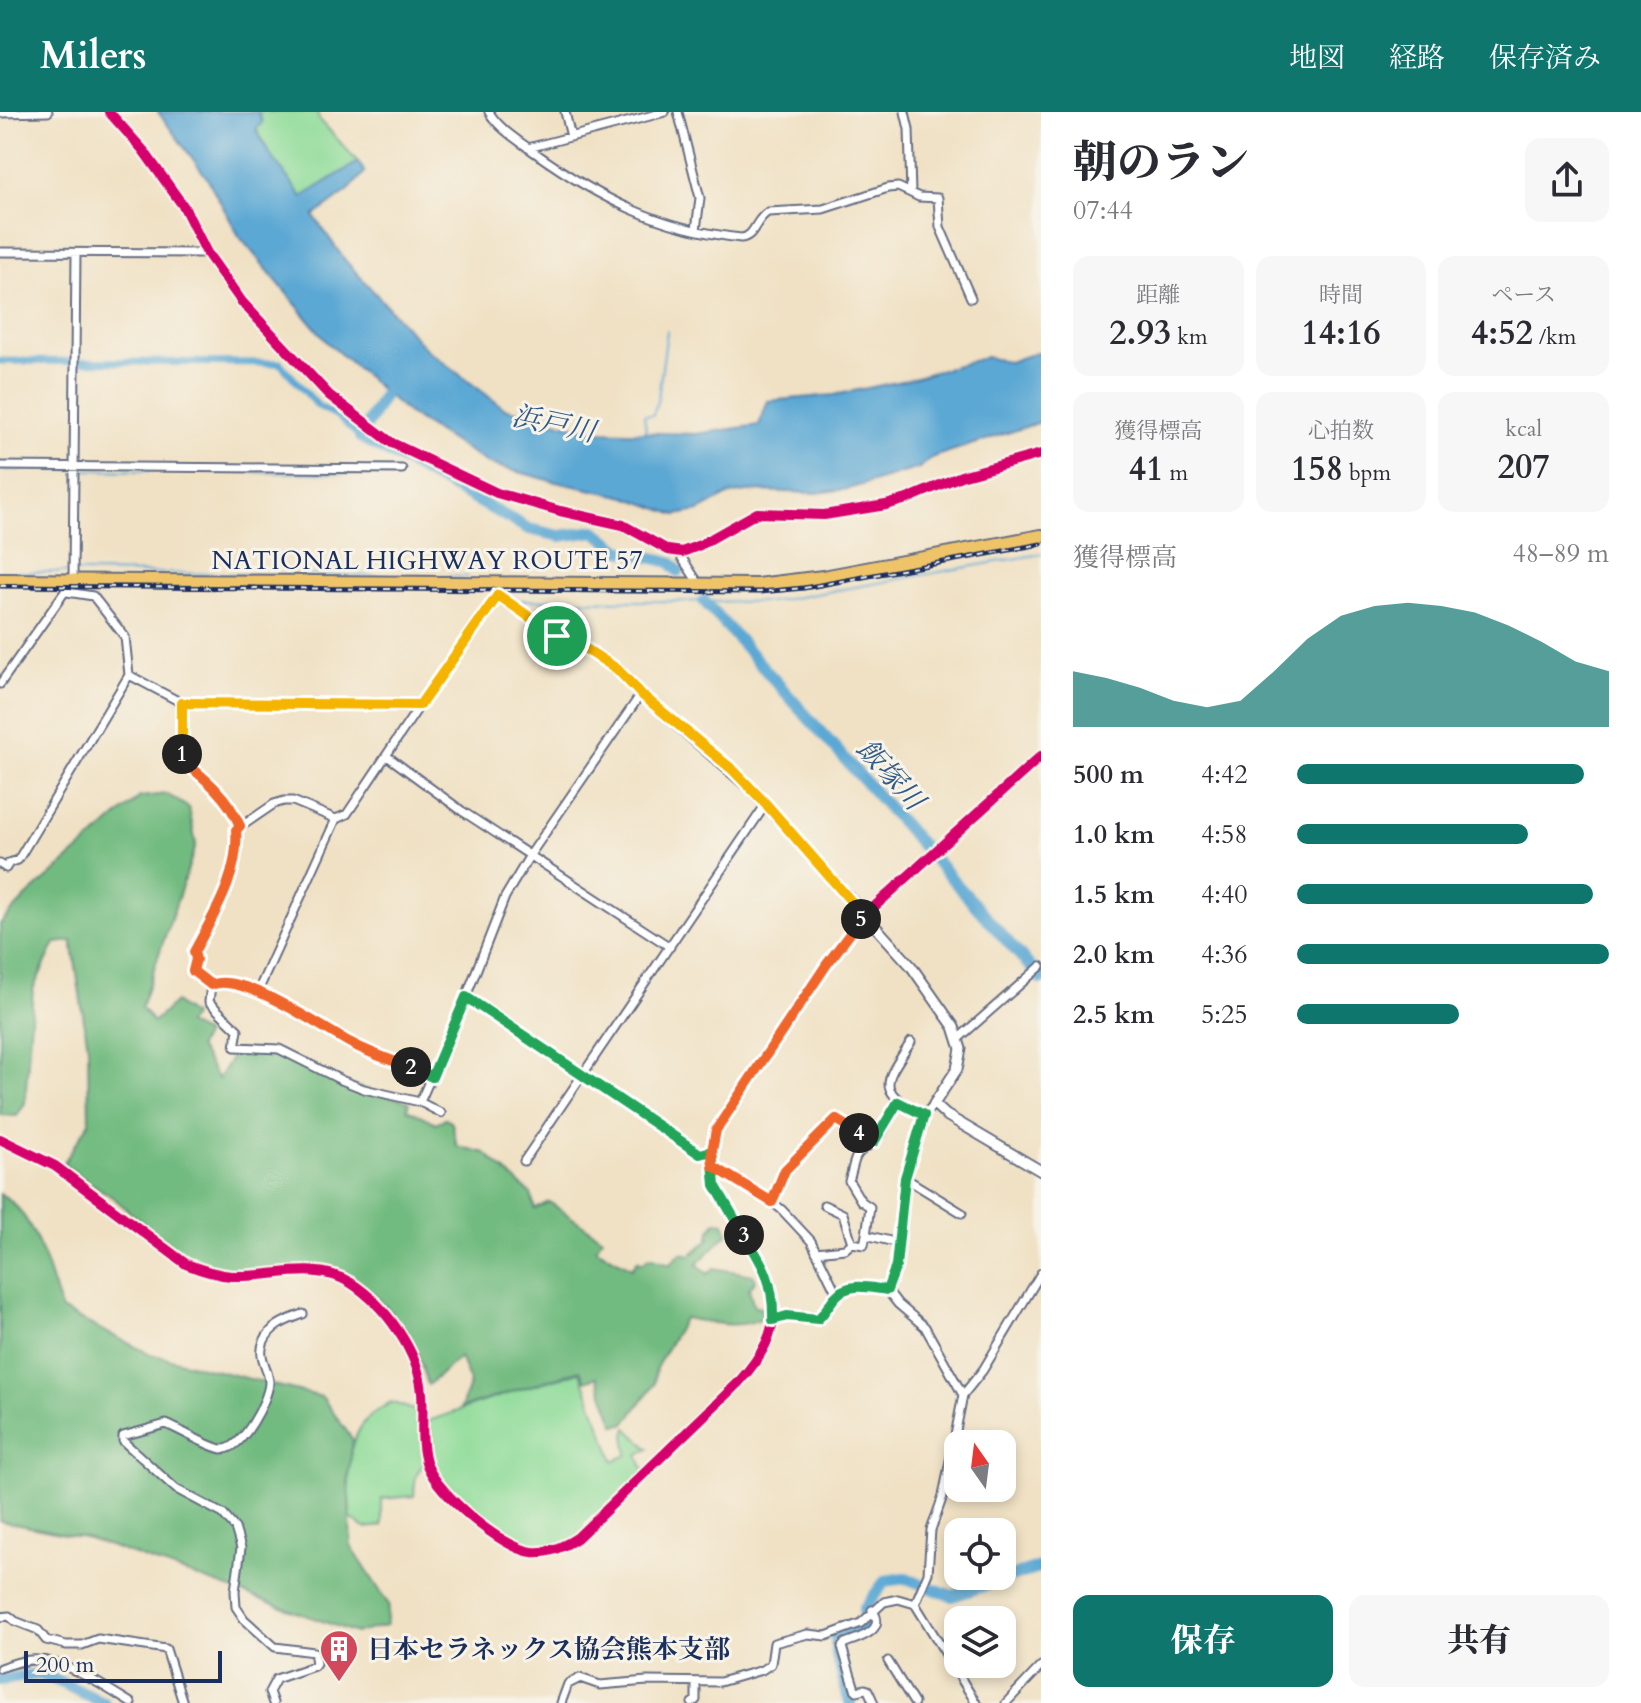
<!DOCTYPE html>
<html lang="ja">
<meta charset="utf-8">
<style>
:root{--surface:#fff;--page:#f7f7f7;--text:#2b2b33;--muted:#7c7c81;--accent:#0f766e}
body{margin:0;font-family:Cardo,"Noto Serif JP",serif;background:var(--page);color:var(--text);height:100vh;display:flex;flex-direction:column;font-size:30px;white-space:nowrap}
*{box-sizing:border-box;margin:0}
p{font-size:26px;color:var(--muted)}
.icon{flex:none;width:44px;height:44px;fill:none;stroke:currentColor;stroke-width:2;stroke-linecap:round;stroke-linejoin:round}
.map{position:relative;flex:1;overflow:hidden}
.drawer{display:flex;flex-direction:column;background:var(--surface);width:600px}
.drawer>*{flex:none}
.needle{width:52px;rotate:346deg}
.buttons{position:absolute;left:944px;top:1318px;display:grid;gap:16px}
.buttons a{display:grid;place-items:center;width:72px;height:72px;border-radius:16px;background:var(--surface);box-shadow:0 4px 12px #0003;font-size:40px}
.scale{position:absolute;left:24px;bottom:20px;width:198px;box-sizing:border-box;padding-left:8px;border:4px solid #1b2f5e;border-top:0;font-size:22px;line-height:28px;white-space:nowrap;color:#1b2f5e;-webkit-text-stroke:6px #f7f3e8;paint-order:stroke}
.pin{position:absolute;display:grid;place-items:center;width:68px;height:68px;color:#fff;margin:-34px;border:4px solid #fff;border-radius:50%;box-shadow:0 2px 8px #0007}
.km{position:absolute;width:40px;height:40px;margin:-20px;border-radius:50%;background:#222;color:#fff;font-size:22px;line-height:40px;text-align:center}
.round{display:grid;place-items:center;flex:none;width:84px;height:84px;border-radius:16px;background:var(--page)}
.head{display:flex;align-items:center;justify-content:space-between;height:136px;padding:0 32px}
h1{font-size:44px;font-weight:800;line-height:60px}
.figures{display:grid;grid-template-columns:repeat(3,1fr);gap:12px;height:136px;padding:8px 32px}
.figures div{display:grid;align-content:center;border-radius:16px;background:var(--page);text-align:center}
.figures b{font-size:34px;font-weight:800}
.figures small{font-size:22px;font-weight:400}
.figures p{font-size:22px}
.chart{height:224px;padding:16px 32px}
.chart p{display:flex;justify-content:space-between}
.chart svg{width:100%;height:144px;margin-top:8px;fill:var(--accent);opacity:.7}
.cta{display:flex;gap:16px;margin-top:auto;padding:16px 32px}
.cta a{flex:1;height:92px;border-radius:16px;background:var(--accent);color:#fff;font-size:32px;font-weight:800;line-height:92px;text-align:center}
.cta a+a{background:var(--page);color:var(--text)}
ul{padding:0 32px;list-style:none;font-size:26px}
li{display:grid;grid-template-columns:128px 96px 1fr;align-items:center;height:60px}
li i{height:20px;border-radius:10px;background:var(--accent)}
header{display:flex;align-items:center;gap:48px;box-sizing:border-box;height:112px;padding:0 40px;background:var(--accent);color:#fff}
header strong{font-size:38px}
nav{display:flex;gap:44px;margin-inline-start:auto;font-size:28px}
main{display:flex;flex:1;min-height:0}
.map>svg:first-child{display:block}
.green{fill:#8ddb98;stroke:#54857b;stroke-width:2}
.forest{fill:#72bb80;stroke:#46756f;stroke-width:2}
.water{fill:#5ba8d4;stroke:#3b6c99;stroke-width:2}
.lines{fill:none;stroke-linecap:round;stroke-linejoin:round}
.stream{stroke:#5ba8d4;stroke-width:2}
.canal{stroke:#5ba8d4;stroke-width:7}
.river{stroke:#5ba8d4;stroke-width:12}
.minor-casing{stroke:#666d82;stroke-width:11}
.tertiary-casing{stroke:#666d82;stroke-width:13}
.trunk-casing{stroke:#666d82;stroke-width:16}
.minor{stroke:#fff;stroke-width:7}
.tertiary{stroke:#fff;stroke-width:9}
.trunk{stroke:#efc469;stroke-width:12}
.rail-casing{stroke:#1b2f5e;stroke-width:5}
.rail{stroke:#f7f3e8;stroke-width:2;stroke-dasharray:6;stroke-linecap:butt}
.cycleway-casing{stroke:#f7f3e8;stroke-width:15}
.cycleway{stroke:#d6006c;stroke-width:10}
.split-1-casing{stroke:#fff;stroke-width:16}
.split-2-casing{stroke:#fff;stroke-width:16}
.split-3-casing{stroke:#fff;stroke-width:16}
.split-4-casing{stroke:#fff;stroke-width:16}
.split-5-casing{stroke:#fff;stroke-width:16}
.split-6-casing{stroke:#fff;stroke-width:16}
.split-1{stroke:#f5b400;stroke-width:10}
.split-2{stroke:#f0652b;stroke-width:10}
.split-3{stroke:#22a559;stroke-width:10}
.split-4{stroke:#22a559;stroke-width:10}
.split-5{stroke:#f0652b;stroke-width:10}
.split-6{stroke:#f5b400;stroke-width:10}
.labels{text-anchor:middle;stroke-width:6;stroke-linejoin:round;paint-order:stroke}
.street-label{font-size:26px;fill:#1b2f5e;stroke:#f7f3e8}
.poi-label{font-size:26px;font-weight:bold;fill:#1b2f5e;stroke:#f7f3e8;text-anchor:start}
.water-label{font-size:28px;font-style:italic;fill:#315987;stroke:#f7f3e8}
</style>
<header>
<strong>Milers</strong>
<nav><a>地図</a><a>経路</a><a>保存済み</a></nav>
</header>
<main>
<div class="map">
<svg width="1041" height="1591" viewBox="0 0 1041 1591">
<rect width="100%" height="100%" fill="#f7f3e8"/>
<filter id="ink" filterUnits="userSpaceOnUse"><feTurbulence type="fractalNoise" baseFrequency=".0125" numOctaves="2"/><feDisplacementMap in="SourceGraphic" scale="16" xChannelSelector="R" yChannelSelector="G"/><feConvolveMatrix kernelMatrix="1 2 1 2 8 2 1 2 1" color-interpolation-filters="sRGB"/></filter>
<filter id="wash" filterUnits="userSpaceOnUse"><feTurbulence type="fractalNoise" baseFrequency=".006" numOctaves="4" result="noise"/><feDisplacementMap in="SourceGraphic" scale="32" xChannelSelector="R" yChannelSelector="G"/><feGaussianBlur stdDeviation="1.8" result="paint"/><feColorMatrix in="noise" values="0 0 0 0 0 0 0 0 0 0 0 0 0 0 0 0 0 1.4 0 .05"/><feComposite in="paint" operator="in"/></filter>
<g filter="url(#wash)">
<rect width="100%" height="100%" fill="#f0e1c4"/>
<path class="green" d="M258 0H317L319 7 358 50 302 85 270 42 256 17 262 10Z
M580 1260 614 1349 628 1343 625 1323 627 1316 649 1337 638 1342 645 1362 577 1426 555 1437 517 1436 442 1377 426 1351C414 1360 415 1370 414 1384L382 1387V1414L365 1416 350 1406C349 1373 343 1329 370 1304 375 1299 384 1295 391 1290L422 1301 423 1311 523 1276Z"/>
<path class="forest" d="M167 682 189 696 196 733 141 895 153 910 175 890 192 904 187 912 205 922 198 935 218 967 236 938 279 939 340 970 409 990 407 997 436 1011 446 1006 452 1011 457 1034 485 1041 531 1082 535 1097 549 1090 602 1126 596 1137 632 1156 638 1148 642 1151 650 1145 670 1152 681 1141 691 1143 709 1127 710 1118 717 1109 724 1111 728 1121 697 1152 708 1162 714 1156 753 1163 756 1168 749 1177 754 1194 761 1195 764 1205C740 1219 709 1210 684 1206L656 1256 654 1272 625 1312 615 1313 597 1265 585 1269 580 1258 461 1296 470 1270 460 1245 428 1273C424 1261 421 1248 415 1237 399 1204 365 1166 330 1155L226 1159 188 1150 115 1087 63 1052 89 1011 88 935 72 829 55 831 33 877 25 991 17 1004 0 1003V812L28 783 140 685Z
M0 1082C35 1099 49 1164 61 1198L150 1242 322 1285 353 1328 348 1366 351 1434 389 1493 386 1514 356 1521 89 1427 0 1409Z"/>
<path class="water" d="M158 0H258L262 10 256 18 270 42 302 85 358 50 365 60 350 77 314 104 344 147 426 237 504 296 593 319 696 322 759 313 768 289 834 283 906 268 986 245 1009 250 1041 239V310L933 345 919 356 848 377 816 381 754 379 728 383 699 399 676 403 626 385 556 370 489 352 409 302 328 231 239 124 207 66Z"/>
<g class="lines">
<path class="stream" d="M642 320 646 318 644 303H653L658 286 667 219
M0 358H71
M77 358 387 362
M0 460H67
M78 460 468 465
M514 488 770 490 1041 442"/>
<path class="canal" d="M0 249 280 251 318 294 337 304 360 325"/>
<path class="river" d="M395 269 385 281 360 325 529 417 560 424 595 419 620 438 670 450 678 459
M704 489 1041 867
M0 1568 38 1562 54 1567 104 1591
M850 1591 837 1543 836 1527 866 1515 868 1511 864 1497 885 1469 906 1466 952 1484 1041 1455"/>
</g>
</g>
<g filter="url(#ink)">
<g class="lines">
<defs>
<path id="minor" d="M109 0 143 38 184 95 207 141 242 190 329 283 392 331 497 381 560 399 623 413 668 438 682 440 700 433 757 401 824 403 886 393 907 387 961 364 1041 342
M489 0C498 16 519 29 534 40 600 87 659 117 741 126 755 125 755 107 768 100L823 97 888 76 898 75 911 81 909 17 905 0
M565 0 571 25
M678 0 700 86 696 118
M0 1 48 0
M528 36 665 0
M911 81 919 85 938 86 940 115 971 186
M0 140 207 141
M0 354 402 357
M678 440 699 472
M498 483 557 524 597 543
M129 563 182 591 420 593
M0 572 73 468 76 141
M182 591V648C206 667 228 685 240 714
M387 644 462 699 670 835
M336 707 293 689H284L274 692 236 718C241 762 214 802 194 840L196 847 193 859 211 873C242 858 322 918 351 932 378 945 406 952 432 965
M0 752 6 756 9 751 18 748 129 563 125 525 93 484 67 480
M864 804 1041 644
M211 873 209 890 238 918 235 935 279 937 341 968 364 977 420 990
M258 879 336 707 347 702 420 593 498 483 497 471
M466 885 700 1042 712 1039
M959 926 1041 854
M911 930C885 970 874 978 924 1003
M441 1001 420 990 466 885 505 785 530 743 641 582
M524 1049 766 692
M713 1054 765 1084 782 1098 811 1129 837 1182
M905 1066 962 1101
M772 1090 785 1058 836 1007 874 1030 882 1021 898 990
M866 1123 870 1095 861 1089 849 1069C857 1043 851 1045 874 1030
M852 1131 864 1133 866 1123 898 1131
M816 1140 845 1137 852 1131 843 1102 824 1093
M887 1178 896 1154 907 1059 924 1003 934 992
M773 1208 787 1204 818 1207C825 1201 829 1193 835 1185 849 1169 869 1176 887 1178L898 1192 925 1215 963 1283
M915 1492 928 1461 931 1418 943 1384 963 1283 983 1258 1041 1161
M872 1498C888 1518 859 1526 845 1531L842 1535 855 1577 857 1579 865 1577 868 1578 874 1591
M0 1505 9 1504 15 1509 38 1518 46 1528 66 1533H82L98 1527 166 1537 183 1591
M888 1549 914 1591
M0 1556C12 1552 25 1547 38 1548 65 1548 108 1577 131 1591
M273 1591 269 1580 276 1567 314 1554 316 1551 314 1540 275 1535 244 1507 236 1495 235 1479 241 1436 235 1416 223 1402 176 1377 123 1329V1324L166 1312C179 1317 210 1336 222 1337 242 1339 269 1287 269 1270 268 1254 257 1245 264 1229 272 1212 288 1208 303 1202
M561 1591 568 1572 580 1566 600 1573 647 1569 720 1570 762 1558 771 1552 774 1531 808 1522 826 1524 861 1511 884 1490 898 1487 915 1492 976 1591
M692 1591 696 1588V1571
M1006 1591 1041 1554"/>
<path id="tertiary" d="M597 543 617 557 641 582 752 678 911 854 954 915 961 937 957 957 934 992 946 1003 1041 1059
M0 1027 55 1054 186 1152C201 1158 216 1163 232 1164 272 1166 315 1148 351 1171 385 1193 419 1240 422 1281 424 1305 419 1329 427 1353 437 1381 501 1436 532 1440 548 1442 563 1435 577 1426L738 1271C791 1212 780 1178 740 1116 732 1103 720 1089 716 1073 710 1055 713 1036 716 1018L827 852 864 804"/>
<path id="trunk" d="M0 468 757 473 823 465 1041 424"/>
</defs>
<use href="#minor" class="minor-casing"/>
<use href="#tertiary" class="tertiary-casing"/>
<use href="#trunk" class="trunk-casing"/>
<use href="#minor" class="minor"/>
<use href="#tertiary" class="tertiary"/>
<use href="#trunk" class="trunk"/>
<defs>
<path id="rail" d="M0 474 760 480 804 476 1041 432"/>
</defs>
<use href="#rail" class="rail-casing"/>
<use href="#rail" class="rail"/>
<defs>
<path id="cycleway" d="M109 0 143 38 184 95 207 141 242 190 329 283 392 331 497 381 560 399 623 413 668 438 682 440 700 433 757 401 824 403 886 393 907 387 961 364 1041 342
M0 1027 55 1054 186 1152C201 1158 216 1163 232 1164 272 1166 315 1148 351 1171 385 1193 419 1240 422 1281 424 1305 419 1329 427 1353 437 1381 501 1436 532 1440 548 1442 563 1435 577 1426L738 1271C791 1212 780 1178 740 1116 732 1103 720 1089 716 1073 710 1055 713 1036 716 1018L827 852 864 804 1041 644"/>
</defs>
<use href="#cycleway" class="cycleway-casing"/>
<use href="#cycleway" class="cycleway"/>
</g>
</g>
<g class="lines" filter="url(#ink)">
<defs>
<path id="split-1" d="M182 642V591L420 593 498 483 557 524"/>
<path id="split-2" d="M182 642V648C206 667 228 685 240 714L236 718C240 762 214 802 194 840L196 847 193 859 211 873C240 859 319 914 347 929 367 940 389 948 411 955"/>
<path id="split-3" d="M411 955 432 965 466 885 700 1042 712 1039 715 1073 744 1123"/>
<path id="split-4" d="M744 1123C764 1153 774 1170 773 1208L787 1204 818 1207C825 1201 829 1192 835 1185 849 1169 869 1176 887 1178L896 1154 905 1066 924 1003 898 990 874 1030 859 1021"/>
<path id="split-5" d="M859 1021 836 1007 785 1058 772 1090 713 1054 712 1039 716 1018 827 852 861 807"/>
<path id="split-6" d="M557 524 586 537 617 557 641 582 733 658 766 692 864 804 861 807"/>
</defs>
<use href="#split-1" class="split-1-casing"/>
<use href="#split-2" class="split-2-casing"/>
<use href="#split-3" class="split-3-casing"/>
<use href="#split-4" class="split-4-casing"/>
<use href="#split-5" class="split-5-casing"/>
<use href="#split-6" class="split-6-casing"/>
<use href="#split-1" class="split-1"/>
<use href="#split-2" class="split-2"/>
<use href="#split-3" class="split-3"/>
<use href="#split-4" class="split-4"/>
<use href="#split-5" class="split-5"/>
<use href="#split-6" class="split-6"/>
</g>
<defs>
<symbol id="building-pin" viewBox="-11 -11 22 30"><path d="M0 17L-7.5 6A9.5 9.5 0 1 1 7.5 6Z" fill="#d1495b" stroke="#f7f3e8"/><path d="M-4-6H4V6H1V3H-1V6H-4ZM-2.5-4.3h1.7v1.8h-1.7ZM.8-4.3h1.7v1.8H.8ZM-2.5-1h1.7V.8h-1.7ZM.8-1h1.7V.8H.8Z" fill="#fff"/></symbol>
</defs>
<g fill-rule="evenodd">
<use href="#building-pin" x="317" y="1515" width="44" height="60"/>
</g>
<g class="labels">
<g class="street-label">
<text x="427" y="457">NATIONAL HIGHWAY ROUTE 57</text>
</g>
<g class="poi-label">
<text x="367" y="1546">日本セラネックス協会熊本支部</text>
</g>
<g class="water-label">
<text transform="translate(554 311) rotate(12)" y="10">浜戸川</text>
<text transform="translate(891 662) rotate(48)" y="10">飯塚川</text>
</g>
</g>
</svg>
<div class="buttons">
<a><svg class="needle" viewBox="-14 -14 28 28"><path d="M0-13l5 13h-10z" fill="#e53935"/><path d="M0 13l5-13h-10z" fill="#7c7c81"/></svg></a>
<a><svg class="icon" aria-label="locate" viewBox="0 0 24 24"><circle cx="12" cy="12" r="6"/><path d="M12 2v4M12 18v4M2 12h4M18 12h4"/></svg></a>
<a><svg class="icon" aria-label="layers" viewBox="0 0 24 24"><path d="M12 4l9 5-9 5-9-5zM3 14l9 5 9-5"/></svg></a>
</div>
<div class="scale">200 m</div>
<div class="pin" style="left:557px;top:524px;background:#1e9e55"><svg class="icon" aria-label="arrive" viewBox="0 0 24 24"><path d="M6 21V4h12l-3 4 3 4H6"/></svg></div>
<b class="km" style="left:182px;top:642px">1</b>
<b class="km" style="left:411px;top:955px">2</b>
<b class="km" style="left:744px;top:1123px">3</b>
<b class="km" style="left:859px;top:1021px">4</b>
<b class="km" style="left:861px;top:807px">5</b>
</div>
<section class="drawer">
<div class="head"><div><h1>朝のラン</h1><p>07:44</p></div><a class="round"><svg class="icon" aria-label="share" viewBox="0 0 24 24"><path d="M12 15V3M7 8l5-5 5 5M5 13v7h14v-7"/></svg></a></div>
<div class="figures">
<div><p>距離</p><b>2.93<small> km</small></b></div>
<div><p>時間</p><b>14:16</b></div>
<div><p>ペース</p><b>4:52<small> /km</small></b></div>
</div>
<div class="figures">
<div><p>獲得標高</p><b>41<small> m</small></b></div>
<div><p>心拍数</p><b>158<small> bpm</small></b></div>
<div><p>kcal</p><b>207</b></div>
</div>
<div class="chart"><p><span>獲得標高</span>48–89 m</p>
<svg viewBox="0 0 160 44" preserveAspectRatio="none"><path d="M0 44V27L10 29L20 32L30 36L40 38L50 36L60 27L70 17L80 10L90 7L100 6L110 7L120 9L130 13L140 18L150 24L160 27V44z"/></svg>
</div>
<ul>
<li><b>500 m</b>4:42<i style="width:92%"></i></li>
<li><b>1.0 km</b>4:58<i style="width:74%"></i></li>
<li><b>1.5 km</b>4:40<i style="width:95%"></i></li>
<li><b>2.0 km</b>4:36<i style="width:100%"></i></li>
<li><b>2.5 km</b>5:25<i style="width:52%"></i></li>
</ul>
<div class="cta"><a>保存</a><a>共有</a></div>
</section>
</main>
